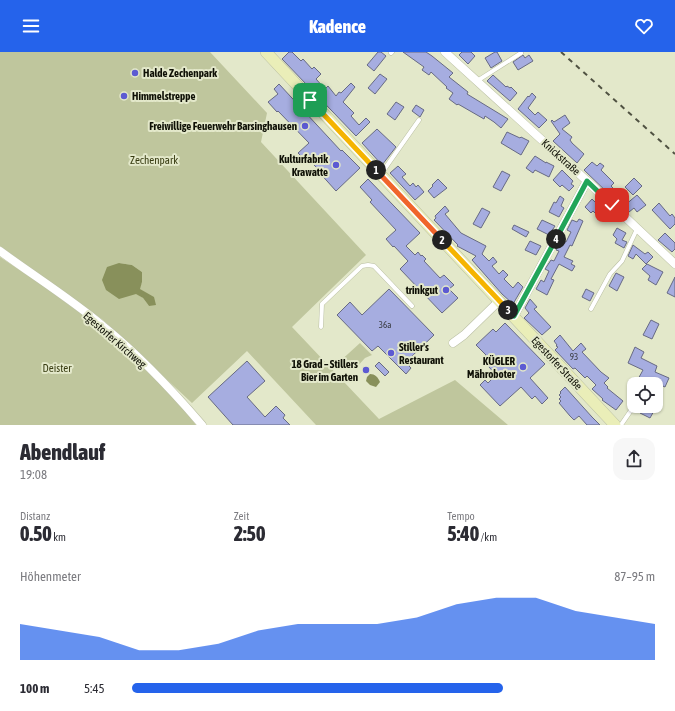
<!DOCTYPE html>
<html lang="de">
<meta charset="utf-8">
<style>
:root{--surface:#fff;--page:#f7f7f7;--text:#2b2b33;--muted:#7c7c81;--accent:#2563eb}
body{margin:0;font-family:"Asap Condensed",sans-serif;background:var(--page);color:var(--text);height:100vh;display:flex;flex-direction:column;font-size:15px;white-space:nowrap}
*{box-sizing:border-box;margin:0}
p{font-size:13px;color:var(--muted)}
.icon{flex:none;width:22px;height:22px;fill:none;stroke:currentColor;stroke-width:2;stroke-linecap:round;stroke-linejoin:round}
.map{position:relative;height:373px;overflow:hidden}
.side{display:flex;flex-direction:column;background:var(--surface);flex:1}
.side>*{flex:none}
.fabs{position:absolute;left:627px;top:325px;display:grid;gap:8px}
.fabs a{display:grid;place-items:center;width:36px;height:36px;border-radius:8px;background:var(--surface);box-shadow:0 1px 3px #0004;font-size:20px}
.pin{position:absolute;display:grid;place-items:center;width:34px;height:34px;color:#fff;margin:-17px;border-radius:8px;box-shadow:0 2px 6px #0006}
.km{position:absolute;width:20px;height:20px;margin:-10px;border-radius:50%;background:#222;color:#fff;font-size:11px;line-height:20px;text-align:center}
.round{display:grid;place-items:center;flex:none;width:42px;height:42px;border-radius:12px;background:var(--page)}
.summary{display:flex;align-items:center;justify-content:space-between;height:68px;padding:0 20px}
h1{font-size:22px;font-weight:800;line-height:30px}
.figures{display:grid;grid-template-columns:repeat(3,1fr);gap:6px;height:68px;padding:4px 20px}
.figures div{display:grid;align-content:center}
.figures b{font-size:20px;font-weight:800}
.figures small{font-size:11px;font-weight:400}
.figures p{font-size:11px}
.chart{height:112px;padding:8px 20px}
.chart p{display:flex;justify-content:space-between}
.chart svg{width:100%;height:72px;margin-top:4px;fill:var(--accent);opacity:.7}
ul{padding:0 20px;list-style:none;font-size:13px}
li{display:grid;grid-template-columns:64px 48px 1fr;align-items:center;height:30px}
li i{height:10px;border-radius:5px;background:var(--accent)}
header{display:flex;justify-content:space-between;align-items:center;height:52px;padding:0 20px;background:var(--accent);color:#fff;font-size:18px;font-weight:800}
.map>svg:first-child{display:block}
.green{fill:#bfc69d;fill-rule:evenodd}
.water{fill:#88905b}
.building{fill:#a6ade0;stroke:#676a83}
.lines{fill:none;stroke-linecap:round;stroke-linejoin:round}
.lane-casing{stroke:#babfa3;stroke-width:5}
.street-casing{stroke:#babfa3;stroke-width:9}
.secondary-casing{stroke:#babfa3;stroke-width:12}
.lane{stroke:#fff;stroke-width:4}
.street{stroke:#fff;stroke-width:8}
.secondary{stroke:#eaeeb8;stroke-width:11}
.rail{stroke:#505242;stroke-width:2;stroke-dasharray:5 5;stroke-linecap:butt}
.split-1-casing{stroke:#fff;stroke-width:8}
.split-2-casing{stroke:#fff;stroke-width:8}
.split-3-casing{stroke:#fff;stroke-width:8}
.split-4-casing{stroke:#fff;stroke-width:8}
.split-5-casing{stroke:#fff;stroke-width:8}
.split-1{stroke:#f5b400;stroke-width:5}
.split-2{stroke:#f0652b;stroke-width:5}
.split-3{stroke:#f5b400;stroke-width:5}
.split-4{stroke:#22a559;stroke-width:5}
.split-5{stroke:#22a559;stroke-width:5}
.poi-dot{fill:#5c5ad2;stroke:#e3e8ca;stroke-width:1.5}
.labels{text-anchor:middle;stroke-width:4;stroke-linejoin:round;paint-order:stroke}
.number-label{font-size:9px;fill:#35373c}
.poi-label{font-size:11px;font-weight:bold;fill:#0f1006;stroke:#e3e8ca;text-anchor:end}
.street-label{font-size:11px;fill:#0f1006;stroke:#e3e8ca}
.park-label{font-size:11px;fill:#383c12;stroke:#e3e8ca}
</style>
<header><svg class="icon" aria-label="menu" viewBox="0 0 24 24"><path d="M4 6h16M4 12h16M4 18h16"/></svg>Kadence<svg class="icon" aria-label="heart" viewBox="0 0 24 24"><path d="M12 20l-8-8c-3-5 5-10 8-4 3-6 11-1 8 4z"/></svg></header>
<div class="map">
<svg width="675" height="373" viewBox="0 0 675 373">
<rect width="100%" height="100%" fill="#e3e8ca"/>
<path class="green" d="M0 0H210L267 61 261 90 366 203 292 275 379 367 455 328 508 373H316L247 299 192 351 103 268 0 194ZM119 211 132 213 142 220V230L139 237 146 241 149 254 143 246 136 241Z
M0 205 39 231 110 283 178 350 196 373H0Z
M360 291 372 303 365 306 355 317 343 316 338 311Z"/>
<path class="water" d="M119 211 132 213 142 220V230L140 237 154 245 156 253 149 254 143 246 136 242 119 247 106 238 102 228 107 215Z
M370 322C375 322 378 325 380 330L376 335 370 333 366 329 367 325Z"/>
<path class="building" d="M289 0H292L301 9 303 7 312 17 314 15 321 22 316 27 325 37 328 34 336 44 339 40 341 41 351 31 355 35 343 50 354 61 351 64 359 73 366 66 370 70 356 84 282 7Z
M378 0H381L386 4 374 19 367 13Z
M403 0H426L432 4 453 21 449 25 468 40 467 42 508 67 501 76 494 70 485 64 484 67 458 52 457 53 449 47 453 41 446 36 447 35 431 20 429 23 422 18 424 15Z
M462 0H471L475 4 468 12 459 3Z
M495 0H497L502 9 491 16 485 6Z
M523 3 525 6 529 3 533 9 518 18 513 10Z
M380 22 387 27 375 42 368 36Z
M493 23 506 35 507 34 510 36 511 35 517 41 510 49 487 29Z
M279 32 341 99 342 98 360 116 336 139 318 119 319 118 307 106 305 108 298 101 309 91 278 59 277 60 268 50 278 42 274 37Z
M532 41 536 45 528 56 535 63 538 60 547 68 539 76 518 57 528 44 529 45Z
M396 50 404 55 395 68 387 62Z
M416 53 424 58 420 65 412 59Z
M565 63 570 71 562 77 572 85 570 88 572 91 584 102 577 111 553 89 560 82 551 69 552 68 554 70Z
M377 77 396 95 382 113 362 91Z
M507 80 520 86 521 85 529 89 521 103 501 91Z
M535 104 546 111V110L554 114 549 125 535 118 533 121 526 116Z
M592 110 597 114 600 111 604 114 601 118 614 131 611 134 617 140 612 145 584 118Z
M398 114 406 122 402 125 410 134 413 131 416 135 418 133 424 140 415 148 390 121Z
M562 118 573 129 571 132 574 134 569 139 562 133 560 135 553 128Z
M502 119 510 123 501 139 493 135Z
M634 126 642 134 633 143 625 135Z
M368 127 420 181 406 194 415 203 418 200 421 204 422 203 426 207 424 209 440 226 444 223 454 233 449 237 458 246 442 261 400 217 408 209 394 194 393 195 386 187 396 178 370 150 372 148 360 135Z
M438 127 447 136 434 146 428 139 433 134 432 133Z
M637 143 646 153 637 160 634 156 629 160 624 154Z
M560 144 564 147 561 154 564 156 559 165 549 160 554 150 556 151Z
M592 147 603 158 598 164 593 159 591 161 585 155Z
M659 151 670 164 672 162 675 166V172L670 177 652 158Z
M445 154 449 159 445 162 461 181 486 194 482 202 489 209 493 205 497 210 492 214 499 222 503 218 508 223 504 227 513 236 518 230 523 235 513 252 502 242 472 208 476 204 457 194 458 193 434 168 436 166 435 164Z
M482 156 490 160 481 176 473 172Z
M579 167 583 169 572 194 570 193 564 205 573 209 571 212 575 214 572 219 559 212 551 227 554 228 547 243 536 237 541 228 544 230 549 219 545 217 551 208 554 209 559 199 556 198 562 188 566 190 571 180 567 178 572 168 577 170Z
M542 168 555 174 549 183 537 177Z
M514 173 529 180 526 185 512 177Z
M617 176 626 181 622 188 627 190 624 196 615 191 617 187 613 183Z
M665 181 675 191V197L672 200 658 188Z
M530 189 541 194 536 203 525 198Z
M633 193 645 202 648 200 653 205 646 212 636 202 633 207 628 204Z
M647 212 663 220 656 233 648 228 650 224 642 217Z
M616 221 624 225 617 239 609 234Z
M675 225V245L667 241Z
M389 237 434 283 411 305 414 309 409 314 411 316 406 322 378 294 372 299 337 263 350 250 362 263Z
M586 237 594 241 590 249 582 245Z
M530 247 537 255 534 257 551 275 542 283 524 266 529 261 525 256Z
M651 268 659 272 652 287 643 283Z
M505 271 545 312 530 326 548 346 542 352 535 344 532 347 521 335 500 354 480 333 485 328 488 331 496 323 482 307 486 303 476 293 493 277 496 280Z
M560 283 573 299 581 291 586 297 582 300 601 320 609 326 604 331 608 335 607 336 623 349 616 358 602 348 603 347 592 337 596 333 587 324 585 326 575 316 573 317 555 298 558 295 556 294 557 293 554 289Z
M635 295 644 300 641 306 657 314 655 320 669 326 665 335 650 328 648 332H643L637 329 643 318 628 311Z
M247 309 265 329 247 345 265 365 276 354 285 363 283 366 290 373H233L208 345Z
M379 310 389 320 385 324 375 314Z
M565 335 592 365 600 373H587L579 364 574 368 570 364 559 351 561 349 559 347 561 345 559 343 561 341 560 340Z
M643 354H650L655 357 650 366 640 361Z"/>
<g class="lines">
<defs>
<path id="lane" d="M391 1 392 0
M477 29 521 1
M381 122 419 68
M591 257 610 222 622 209 637 177
M321 275 322 252 362 214 368 213 374 214 412 254
M621 373 634 354"/>
<path id="street" d="M445 0 587 129 675 212
M0 199C34 224 71 247 103 274 139 303 172 338 202 373
M514 264 587 129
M453 291 464 283 499 249"/>
<path id="secondary" d="M266 0 615 373"/>
</defs>
<use href="#lane" class="lane-casing"/>
<use href="#street" class="street-casing"/>
<use href="#secondary" class="secondary-casing"/>
<use href="#lane" class="lane"/>
<use href="#street" class="street"/>
<use href="#secondary" class="secondary"/>
<path class="rail" d="M561 0 675 102"/>
</g>
<g class="lines">
<defs>
<path id="split-1" d="M310 48 376 118"/>
<path id="split-2" d="M376 118 442 188"/>
<path id="split-3" d="M442 188 508 258"/>
<path id="split-4" d="M508 258 514 264 556 187"/>
<path id="split-5" d="M556 187 587 129 612 153"/>
</defs>
<use href="#split-1" class="split-1-casing"/>
<use href="#split-2" class="split-2-casing"/>
<use href="#split-3" class="split-3-casing"/>
<use href="#split-4" class="split-4-casing"/>
<use href="#split-5" class="split-5-casing"/>
<use href="#split-1" class="split-1"/>
<use href="#split-2" class="split-2"/>
<use href="#split-3" class="split-3"/>
<use href="#split-4" class="split-4"/>
<use href="#split-5" class="split-5"/>
</g>
<g class="poi-dot">
<circle cx="135" cy="21" r="4"/>
<circle cx="124" cy="44" r="4"/>
<circle cx="305" cy="74" r="4"/>
<circle cx="336" cy="113" r="4"/>
<circle cx="446" cy="238" r="4"/>
<circle cx="391" cy="301" r="4"/>
<circle cx="523" cy="315" r="4"/>
<circle cx="366" cy="318" r="4"/>
</g>
<g class="labels">
<g class="number-label">
<text x="385" y="276">36a</text>
<text x="574" y="308">93</text>
</g>
<g class="poi-label">
<text x="143" y="25" text-anchor="start">Halde Zechenpark</text>
<text x="132" y="48" text-anchor="start">Himmelstreppe</text>
<text x="297" y="78">Freiwillige Feuerwehr Barsinghausen</text>
<text x="328" y="111">Kulturfabrik<tspan x="328" dy="13">Krawatte</tspan></text>
<text x="438" y="242">trinkgut</text>
<text x="399" y="299" text-anchor="start">Stiller's<tspan x="399" dy="13">Restaurant</tspan></text>
<text x="515" y="313">KÜGLER<tspan x="515" dy="13">Mähroboter</tspan></text>
<text x="358" y="316">18 Grad – Stillers<tspan x="358" dy="13">Bier im Garten</tspan></text>
</g>
<g class="street-label">
<text transform="translate(561 105) rotate(42)" y="4">Knickstraße</text>
<text transform="translate(115 288) rotate(41)" y="4">Egestorfer Kirchweg</text>
<text transform="translate(557 311) rotate(47)" y="4">Egestorfer Straße</text>
</g>
<g class="park-label">
<text x="154" y="112">Zechenpark</text>
<text x="57" y="320">Deister</text>
</g>
</g>
</svg>
<div class="fabs">
<a><svg class="icon" aria-label="locate" viewBox="0 0 24 24"><circle cx="12" cy="12" r="6"/><path d="M12 2v4M12 18v4M2 12h4M18 12h4"/></svg></a>
</div>
<div class="pin" style="left:310px;top:48px;background:#1e9e55"><svg class="icon" aria-label="arrive" viewBox="0 0 24 24"><path d="M6 21V4h12l-3 4 3 4H6"/></svg></div>
<div class="pin" style="left:612px;top:153px;background:#d93025"><svg class="icon" aria-label="check" viewBox="0 0 24 24"><path d="M5 12l5 5 9-10"/></svg></div>
<b class="km" style="left:376px;top:118px">1</b>
<b class="km" style="left:442px;top:188px">2</b>
<b class="km" style="left:508px;top:258px">3</b>
<b class="km" style="left:556px;top:187px">4</b>
</div>
<section class="side">
<div class="summary"><div><h1>Abendlauf</h1><p>19:08</p></div><a class="round"><svg class="icon" aria-label="share" viewBox="0 0 24 24"><path d="M12 15V3M7 8l5-5 5 5M5 13v7h14v-7"/></svg></a></div>
<div class="figures">
<div><p>Distanz</p><b>0.50<small> km</small></b></div>
<div><p>Zeit</p><b>2:50</b></div>
<div><p>Tempo</p><b>5:40<small> /km</small></b></div>
</div>
<div class="chart"><p><span>Höhenmeter</span>87–95 m</p>
<svg viewBox="0 0 160 44" preserveAspectRatio="none"><path d="M0 44V22L10 26L20 30L30 38L40 38L50 34L60 26L70 22L80 22L90 22L100 18L110 10L120 6L130 6L140 14L150 18L160 22V44z"/></svg>
</div>
<ul>
<li><b>100 m</b>5:45<i style="width:71%"></i></li>
</ul>
</section>
